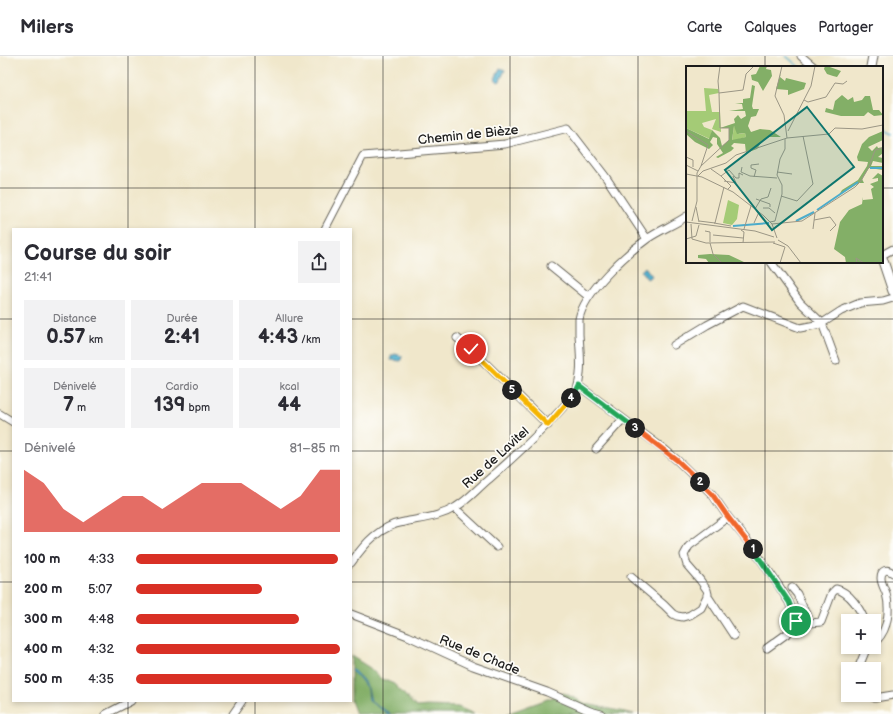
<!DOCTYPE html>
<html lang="fr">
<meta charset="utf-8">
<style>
:root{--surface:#fff;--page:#f2f2f3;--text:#2b2b33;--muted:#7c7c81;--line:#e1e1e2;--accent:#d93025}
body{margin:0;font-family:"Balsamiq Sans",sans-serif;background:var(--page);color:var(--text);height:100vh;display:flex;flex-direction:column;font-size:15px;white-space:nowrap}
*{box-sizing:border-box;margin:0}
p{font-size:13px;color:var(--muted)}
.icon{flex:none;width:22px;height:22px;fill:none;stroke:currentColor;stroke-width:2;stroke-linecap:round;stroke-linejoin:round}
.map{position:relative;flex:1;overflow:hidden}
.sheet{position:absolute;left:12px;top:172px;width:340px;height:474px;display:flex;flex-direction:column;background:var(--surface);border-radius:0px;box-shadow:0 2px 6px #0003}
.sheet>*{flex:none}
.tools{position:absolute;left:841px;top:558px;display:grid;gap:8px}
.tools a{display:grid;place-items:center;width:40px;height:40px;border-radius:0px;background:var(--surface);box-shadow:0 2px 6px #0003;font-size:20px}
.pin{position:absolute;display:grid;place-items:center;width:34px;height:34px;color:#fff;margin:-17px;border:2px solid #fff;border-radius:50%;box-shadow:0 1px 4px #0007}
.km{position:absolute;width:20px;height:20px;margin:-10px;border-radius:50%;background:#222;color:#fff;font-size:11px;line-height:20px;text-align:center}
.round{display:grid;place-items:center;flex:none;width:42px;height:42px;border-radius:0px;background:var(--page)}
.overview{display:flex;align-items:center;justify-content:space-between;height:68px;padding:0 12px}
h1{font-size:22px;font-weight:700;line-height:30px}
.figures{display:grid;grid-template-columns:repeat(3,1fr);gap:6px;height:68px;padding:4px 12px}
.figures div{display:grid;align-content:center;border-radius:0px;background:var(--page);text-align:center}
.figures b{font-size:20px;font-weight:700}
.figures small{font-size:11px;font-weight:400}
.figures p{font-size:11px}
.chart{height:112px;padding:8px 12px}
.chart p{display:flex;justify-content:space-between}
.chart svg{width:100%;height:72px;margin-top:4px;fill:var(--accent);opacity:.7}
ul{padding:0 12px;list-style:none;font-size:13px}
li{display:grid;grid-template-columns:64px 48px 1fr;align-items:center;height:30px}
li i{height:10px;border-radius:5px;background:var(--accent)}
header{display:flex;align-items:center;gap:24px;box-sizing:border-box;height:56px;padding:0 20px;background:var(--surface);border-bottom:1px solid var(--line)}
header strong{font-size:19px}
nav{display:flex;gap:22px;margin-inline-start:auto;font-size:14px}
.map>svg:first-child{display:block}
.forest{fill:#83af67;stroke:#506642}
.water{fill:#4caccb;stroke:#346474}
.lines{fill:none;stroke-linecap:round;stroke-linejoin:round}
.stream{stroke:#4caccb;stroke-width:1.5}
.minor-casing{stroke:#666359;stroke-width:9}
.major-casing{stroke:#666359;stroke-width:11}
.minor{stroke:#fff;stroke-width:7}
.major{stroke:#fff;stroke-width:9}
.split-1-casing{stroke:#fff;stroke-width:8}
.split-2-casing{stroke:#fff;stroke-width:8}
.split-3-casing{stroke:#fff;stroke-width:8}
.split-4-casing{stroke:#fff;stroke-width:8}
.split-5-casing{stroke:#fff;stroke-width:8}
.split-6-casing{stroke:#fff;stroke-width:8}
.split-1{stroke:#22a559;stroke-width:5}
.split-2{stroke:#f0652b;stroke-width:5}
.split-3{stroke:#f0652b;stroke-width:5}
.split-4{stroke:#22a559;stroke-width:5}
.split-5{stroke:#f5b400;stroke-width:5}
.split-6{stroke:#f5b400;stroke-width:5}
.grid{fill:none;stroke:#1c1c1c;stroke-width:1;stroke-opacity:0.55}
.labels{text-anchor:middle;stroke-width:3.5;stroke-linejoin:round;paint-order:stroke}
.street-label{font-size:13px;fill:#1c1c1c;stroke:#fdfcf7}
.inset-river{fill:none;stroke:#4caccb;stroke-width:2}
.inset-road{fill:none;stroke:#9b9685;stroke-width:1}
.view{fill:#0f766e;fill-opacity:0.15;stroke:#0f766e;stroke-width:2}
.inset-edge{fill:none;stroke:#1c1c1c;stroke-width:2}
</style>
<header>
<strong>Milers</strong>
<nav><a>Carte</a><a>Calques</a><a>Partager</a></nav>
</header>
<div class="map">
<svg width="893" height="658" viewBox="0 0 893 658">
<rect width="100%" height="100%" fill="#fdfcf7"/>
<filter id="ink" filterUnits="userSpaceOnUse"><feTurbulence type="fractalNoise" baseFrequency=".025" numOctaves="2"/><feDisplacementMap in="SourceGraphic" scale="8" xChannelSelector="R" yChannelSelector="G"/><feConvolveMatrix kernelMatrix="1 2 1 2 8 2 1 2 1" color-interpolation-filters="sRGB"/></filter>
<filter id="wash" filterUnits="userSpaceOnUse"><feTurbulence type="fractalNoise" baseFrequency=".012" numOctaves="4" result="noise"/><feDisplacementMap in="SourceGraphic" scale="16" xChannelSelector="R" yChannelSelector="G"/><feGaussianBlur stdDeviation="0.9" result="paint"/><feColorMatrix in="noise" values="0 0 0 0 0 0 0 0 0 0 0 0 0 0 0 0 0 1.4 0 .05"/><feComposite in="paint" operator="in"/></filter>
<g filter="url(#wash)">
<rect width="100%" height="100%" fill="#f0e7cb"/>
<path class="forest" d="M351 600 370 612 380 622 394 628 416 651 427 650 458 651 474 658H356L351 645Z
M564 637 586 648 634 658H506Z"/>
<path class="water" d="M500 12 505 14 500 25 498 26 495 23Z
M645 211 652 220 647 223 641 215Z
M395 298 402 300 401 305 391 304V300Z
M351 612 362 623 368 632 371 645 391 658H388L369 645 368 634 360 623 351 615Z"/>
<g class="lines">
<path class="stream" d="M786 0 799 11
M882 71 893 77"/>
</g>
</g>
<g filter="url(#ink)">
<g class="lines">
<defs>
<path id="minor" d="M801 0 814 11
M325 173 363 100 505 88 568 72 605 120 645 180 648 182
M882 199 893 193
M771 206 800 246 822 267 836 305
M551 210 589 241
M457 282 471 293 548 369
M674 289 707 269 743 250 800 272 821 268 841 255 860 247 883 245 893 242
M579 330 664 393 678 405 712 438 728 461 750 488 779 530 789 546 796 565 792 574 767 592
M0 358 13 366
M596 393 623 363
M455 452 497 491
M351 507C365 487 380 470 404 466 423 462 440 461 456 451 468 444 478 432 489 423 520 396 550 368 576 336 583 318 580 297 579 278 579 273 579 268 579 263 584 236 626 198 647 183 660 174 674 169 687 160
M631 521 664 549 673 558 677 560 683 561 690 559 701 552 708 538 707 534 700 524 687 509 684 499 689 490 728 461
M792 532 797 538 810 567 821 566 832 537 836 533C850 536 860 553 865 565
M707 539 734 580
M351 558 408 580 473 610 547 636 590 655 601 658
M874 583 877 584C889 572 890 552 886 537 884 532 881 527 881 522 881 514 887 512 893 517
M858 613 867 591
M868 639 875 642 893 639
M106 658 131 645
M233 658 242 645"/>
<path id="major" d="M871 11 873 0
M882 202 893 235"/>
</defs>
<use href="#minor" class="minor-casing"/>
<use href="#major" class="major-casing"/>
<use href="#minor" class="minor"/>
<use href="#major" class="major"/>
</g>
</g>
<g class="lines" filter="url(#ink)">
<defs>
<path id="split-1" d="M753 493 789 546 796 565"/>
<path id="split-2" d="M700 426 712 438 728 461 753 493"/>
<path id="split-3" d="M635 372 678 405 700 426"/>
<path id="split-4" d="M571 342 576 336 579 330 635 372"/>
<path id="split-5" d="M512 334 548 369 571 342"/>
<path id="split-6" d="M471 293 512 334"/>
</defs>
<use href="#split-1" class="split-1-casing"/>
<use href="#split-2" class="split-2-casing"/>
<use href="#split-3" class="split-3-casing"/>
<use href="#split-4" class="split-4-casing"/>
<use href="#split-5" class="split-5-casing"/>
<use href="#split-6" class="split-6-casing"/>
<use href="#split-1" class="split-1"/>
<use href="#split-2" class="split-2"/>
<use href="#split-3" class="split-3"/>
<use href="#split-4" class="split-4"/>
<use href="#split-5" class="split-5"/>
<use href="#split-6" class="split-6"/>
</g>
<path class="grid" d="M128 0V173M255 0V173M383 0V658M510 0V658M638 0V658M765 0V11M0 132H687M882 132H893M765 206V658M0 263H13M351 263H893M0 395H13M351 395H893M0 526H13M351 526H893M128 645V658M255 645V658"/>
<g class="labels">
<g class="street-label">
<text transform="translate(468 78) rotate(-6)" y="5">Chemin de Bièze</text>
<text transform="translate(495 401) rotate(-42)" y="5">Rue de Lavitel</text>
<text transform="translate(480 598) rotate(22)" y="5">Rue de Chade</text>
</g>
</g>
<g transform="translate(686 10)">
<rect width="197" height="197" fill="#f0e7cb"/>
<path d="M18 22 32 23 33 27 23 29 26 46H34L35 66 26 63 30 53 16 57 18 61 26 64 24 73 0 62V45H20ZM48 60 53 68 59 67 60 71 46 75ZM42 134 53 139 51 153 46 159 37 157Z" fill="#a4cb76"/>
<path d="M74 0H81L80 3 85 4 86 10 77 25 72 16 66 14 65 9 70 8ZM139 0H141L155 5 151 11 147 10 141 8 138 3ZM95 6 94 11 99 15 100 12 120 17 118 23 102 29V24L90 23ZM66 19 69 20 66 40 67 43H73L70 50 65 51 62 60 65 66 74 63 84 64 95 71H83L76 75 71 83 60 87 59 78 48 77 45 80 48 82 45 85 32 92 30 91 37 87 31 78V72L27 71 24 76 27 79 23 83 9 76 0 68V62L23 73 26 64 34 72 36 80 43 74V62H34L49 57 48 53 52 49 55 53 60 50 59 45H43L57 43 56 38 49 37H57V33L64 32ZM48 60 51 68 59 67 60 71 46 74ZM156 29 162 34 167 31 168 36 176 34 179 30H184L187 44H193L197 49 188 50 182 46 178 50H155L139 46 140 42 147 44 149 35ZM197 65V74L182 81 186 85 191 80 192 82 197 81V87L192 91 197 92V97L187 95 185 100H197V104L183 102 176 113 178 117H173L153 129 156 124 172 114 181 100 182 96 172 95 171 91 176 78 183 71ZM192 107 197 110V197H160L159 191 148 183 154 156 163 144 176 138 177 131V134L187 133 185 123 188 121 184 118 192 115V112L186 113ZM24 188 43 189 60 197H23L20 193 12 192V189Z" fill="#83af67" fill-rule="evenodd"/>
<path class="inset-river" d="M184 102H197M131 144 172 116M110 155 128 146M47 160 83 157"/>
<path class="inset-road" d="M96 0 89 30 98 49 101 72M33 27 32 15 34 0M118 34 122 36 140 31 149 17 157 18 161 15M0 65 22 79 15 100M102 65 125 20 129 0M0 91 7 94V101M0 99 12 105M56 101 55 106 64 110 91 112M25 103 35 110M91 106 106 108M0 108 16 111 47 126 78 150 86 158 91 172M12 110 17 105 40 97 50 89 101 72 143 68 149 62 176 63 197 59M68 111 70 104 65 102V99L73 98M38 115 50 117 47 110M42 123 45 120 35 110 43 104 50 112H53V107L57 109M95 130 111 135 127 118 117 70M70 133 84 138V141M10 141 13 156M77 142H83L89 147M69 143 75 133 82 131 85 122M128 154 144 151 150 159 144 165M6 155 11 135V107L15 100 43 74V62H34L33 27 57 24 60 8 68 0M13 155 29 157 38 121M0 156 69 165 88 171M84 156 89 155 96 128V119L91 109 94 93 99 83V73M28 157 45 160M68 157 73 146M5 158 6 173M86 158 116 155 169 121 175 115 183 101 189 84 197 82M58 163 65 140M127 163 129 147M55 164 58 166 57 177M19 165 24 166V176M27 169 57 172M0 173 10 170 13 159M6 173 20 177 89 176M92 174 102 180 115 197M24 177 27 188 36 197M87 177 99 181 94 197M171 197 170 192 178 197"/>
<path class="view" d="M121 41 168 101 86 164 39 104Z"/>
<rect width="197" height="197" class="inset-edge"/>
</g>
</svg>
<div class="tools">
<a>+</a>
<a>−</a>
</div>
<div class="pin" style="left:796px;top:565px;background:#1e9e55"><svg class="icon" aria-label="arrive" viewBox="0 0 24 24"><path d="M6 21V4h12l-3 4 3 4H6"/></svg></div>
<div class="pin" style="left:471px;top:293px;background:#d93025"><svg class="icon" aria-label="check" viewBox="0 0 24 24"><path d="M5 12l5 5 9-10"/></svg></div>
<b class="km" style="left:753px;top:493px">1</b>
<b class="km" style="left:700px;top:426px">2</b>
<b class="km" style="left:635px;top:372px">3</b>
<b class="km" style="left:571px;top:342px">4</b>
<b class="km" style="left:512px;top:334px">5</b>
<section class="sheet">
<div class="overview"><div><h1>Course du soir</h1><p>21:41</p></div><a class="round"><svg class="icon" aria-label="share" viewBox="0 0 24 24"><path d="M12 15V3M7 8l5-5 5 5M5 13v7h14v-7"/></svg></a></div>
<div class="figures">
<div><p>Distance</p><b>0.57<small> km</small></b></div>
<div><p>Durée</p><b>2:41</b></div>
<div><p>Allure</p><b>4:43<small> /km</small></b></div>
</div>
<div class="figures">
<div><p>Dénivelé</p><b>7<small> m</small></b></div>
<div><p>Cardio</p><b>139<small> bpm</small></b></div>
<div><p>kcal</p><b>44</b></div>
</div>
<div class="chart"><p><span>Dénivelé</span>81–85 m</p>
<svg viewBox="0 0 160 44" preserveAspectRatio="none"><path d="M0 44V6L10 14L20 30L30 38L40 30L50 22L60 22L70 30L80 22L90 14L100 14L110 14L120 22L130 30L140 22L150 6L160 6V44z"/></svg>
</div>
<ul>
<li><b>100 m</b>4:33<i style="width:99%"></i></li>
<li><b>200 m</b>5:07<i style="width:62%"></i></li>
<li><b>300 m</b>4:48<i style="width:80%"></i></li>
<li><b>400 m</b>4:32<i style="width:100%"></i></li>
<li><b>500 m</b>4:35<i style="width:96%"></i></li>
</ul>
</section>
</div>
